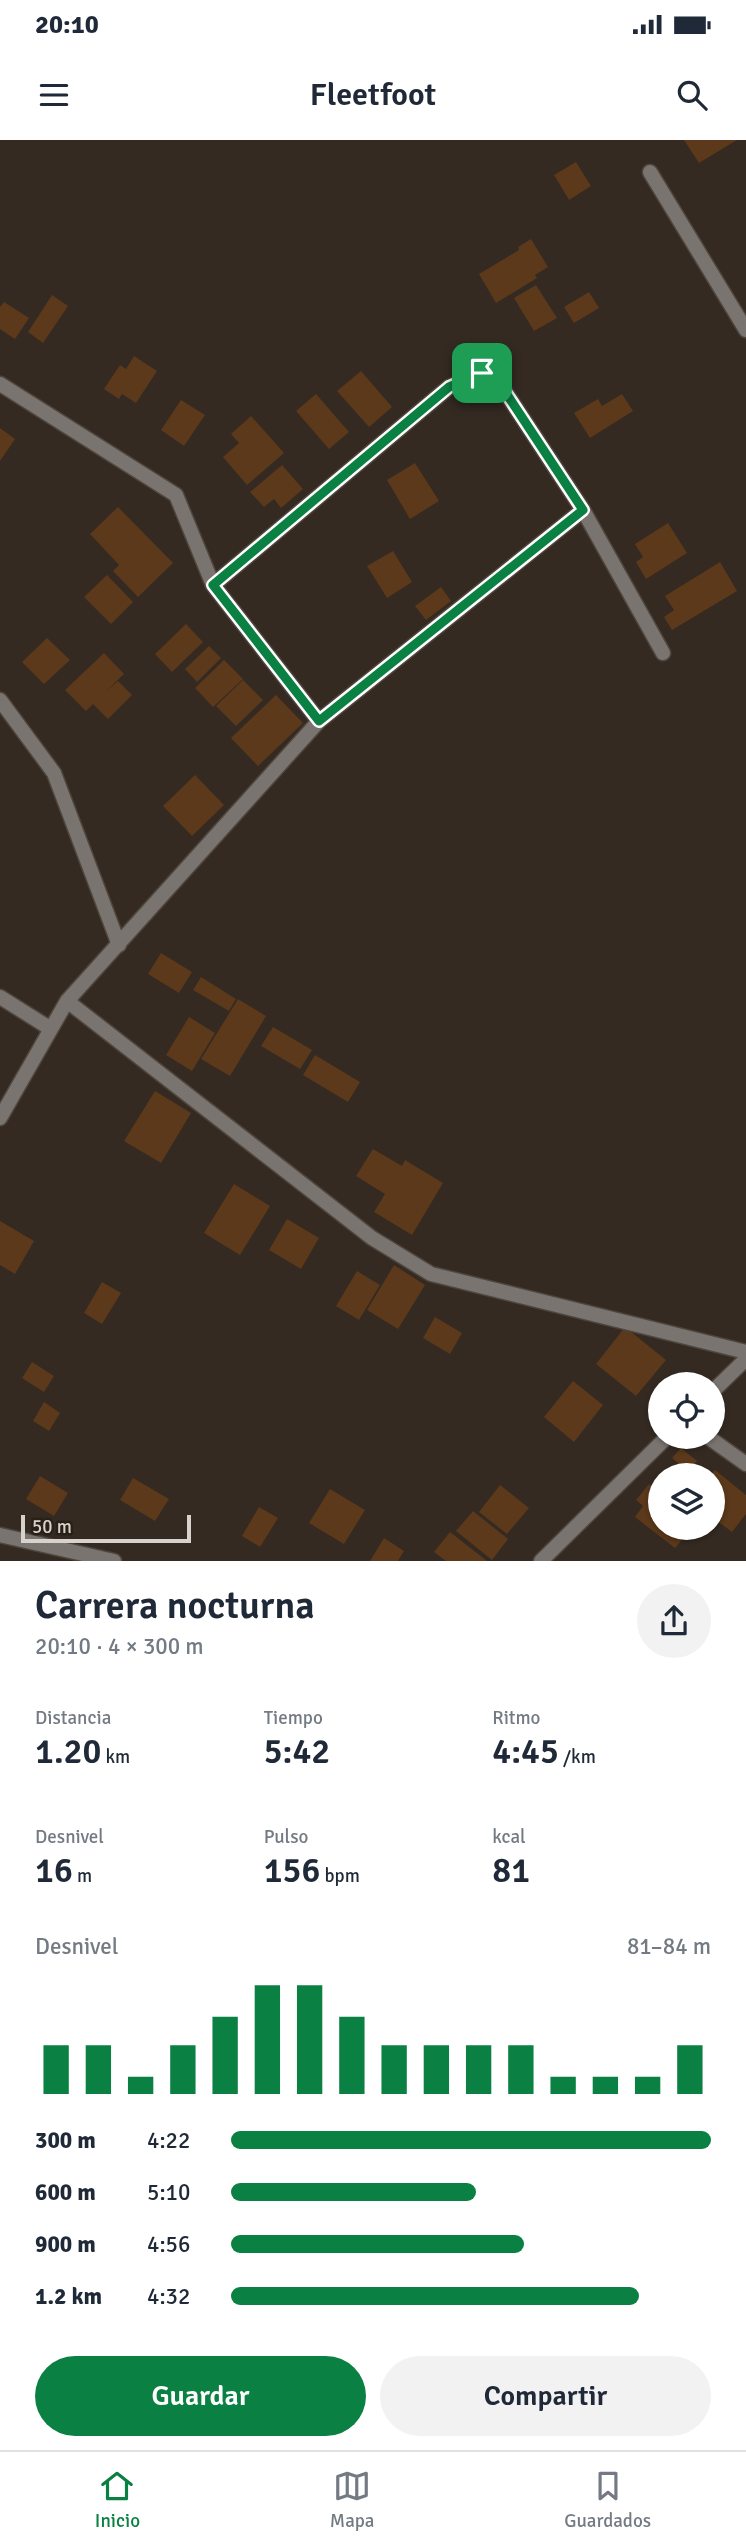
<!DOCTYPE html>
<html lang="es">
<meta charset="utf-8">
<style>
:root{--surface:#fff;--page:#f2f2f3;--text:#1f2937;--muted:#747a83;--line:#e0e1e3;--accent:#0b8043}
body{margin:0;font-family:Signika,sans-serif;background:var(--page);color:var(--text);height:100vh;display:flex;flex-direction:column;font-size:26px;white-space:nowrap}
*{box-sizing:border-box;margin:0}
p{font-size:23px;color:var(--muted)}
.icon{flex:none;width:38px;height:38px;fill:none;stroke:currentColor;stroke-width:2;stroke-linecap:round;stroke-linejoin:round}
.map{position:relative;height:1421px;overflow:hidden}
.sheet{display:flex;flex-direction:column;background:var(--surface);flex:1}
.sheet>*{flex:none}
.controls{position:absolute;left:648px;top:1232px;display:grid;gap:14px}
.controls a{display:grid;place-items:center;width:77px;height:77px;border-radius:50%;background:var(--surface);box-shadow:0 2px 5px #0004;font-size:35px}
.scale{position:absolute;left:21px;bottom:18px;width:170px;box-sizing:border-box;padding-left:7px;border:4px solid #d8d2cd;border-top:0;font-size:19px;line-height:24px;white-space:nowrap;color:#d8d2cd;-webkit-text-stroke:5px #292018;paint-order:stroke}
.pin{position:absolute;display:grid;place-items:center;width:60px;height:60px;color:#fff;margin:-30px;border-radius:14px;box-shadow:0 4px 10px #0006}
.round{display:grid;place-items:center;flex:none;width:74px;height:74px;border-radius:37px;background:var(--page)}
.head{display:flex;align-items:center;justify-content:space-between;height:119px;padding:0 35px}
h1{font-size:38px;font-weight:600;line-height:52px}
.figures{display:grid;grid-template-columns:repeat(3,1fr);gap:10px;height:119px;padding:7px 35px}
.figures div{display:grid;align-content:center}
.figures b{font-size:35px;font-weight:600}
.figures small{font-size:19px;font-weight:400}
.figures p{font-size:19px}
.chart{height:196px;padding:14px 35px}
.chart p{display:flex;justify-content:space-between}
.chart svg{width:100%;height:126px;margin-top:7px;stroke:var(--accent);stroke-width:6}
.primary-button{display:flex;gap:14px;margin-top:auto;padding:14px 35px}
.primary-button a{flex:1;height:80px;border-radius:42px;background:var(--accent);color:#fff;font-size:28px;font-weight:600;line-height:80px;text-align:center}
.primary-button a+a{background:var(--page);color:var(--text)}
ul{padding:0 35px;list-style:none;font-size:23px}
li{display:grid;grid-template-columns:112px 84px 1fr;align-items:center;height:52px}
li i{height:18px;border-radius:9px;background:var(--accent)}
.status{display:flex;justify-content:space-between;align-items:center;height:49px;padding:0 35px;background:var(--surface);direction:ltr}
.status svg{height:19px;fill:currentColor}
header{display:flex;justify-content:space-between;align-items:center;height:91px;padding:0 35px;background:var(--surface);font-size:32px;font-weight:600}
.menu{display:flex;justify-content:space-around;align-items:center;height:98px;border-top:2px solid var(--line);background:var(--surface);font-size:19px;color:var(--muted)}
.menu a{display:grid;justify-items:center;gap:4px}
.menu .on{color:var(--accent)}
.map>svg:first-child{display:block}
.building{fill:#5b391a}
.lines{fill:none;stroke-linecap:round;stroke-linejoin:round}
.street-casing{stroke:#4e453d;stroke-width:17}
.street{stroke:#79746f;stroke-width:14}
.route-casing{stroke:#fff;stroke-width:14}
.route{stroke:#0b8043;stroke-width:9}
</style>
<div class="status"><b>20:10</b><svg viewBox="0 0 49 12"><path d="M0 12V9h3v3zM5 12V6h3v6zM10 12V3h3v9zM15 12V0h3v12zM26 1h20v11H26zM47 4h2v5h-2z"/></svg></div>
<header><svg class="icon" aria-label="menu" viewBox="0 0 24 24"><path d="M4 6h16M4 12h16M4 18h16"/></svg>Fleetfoot<svg class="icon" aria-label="search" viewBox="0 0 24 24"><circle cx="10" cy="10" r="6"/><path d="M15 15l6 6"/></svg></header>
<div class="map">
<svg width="746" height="1421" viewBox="0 0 746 1421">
<rect width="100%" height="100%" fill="#342a22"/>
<path class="building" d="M684 0H737L699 23Z
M576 22 591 46 569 60 554 35Z
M531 99 548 127 535 135 537 138 496 163 479 134 519 110 518 107Z
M536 145 557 178 534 191 514 158Z
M589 152 599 168 574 183 564 167Z
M52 155 68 166 43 203 28 192Z
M4 162 29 178 15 199 0 189V167Z
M134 216 157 231 136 263 122 254 119 259 104 249 120 225 126 229Z
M361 231 392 267 369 287 337 251Z
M316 254 349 292 329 309 296 271Z
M622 254 633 271 590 298 574 273 598 259 602 266Z
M181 260 205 275 184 306 161 290Z
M251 276 284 313 247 345 223 317 239 303 231 294Z
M0 288 15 299 0 321Z
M415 323 439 361 410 379 387 340Z
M282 325 303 349 281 368 274 359 264 367 250 352Z
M118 367 173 423 138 457 113 431 119 425 90 394Z
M668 383 687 413 646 439 636 422 643 417 635 404Z
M393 411 412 442 387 458 367 426Z
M720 422 737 451 672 490 664 477 674 470 665 456Z
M107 435 133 462 111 484 84 457Z
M441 447 451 461 426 480 415 466Z
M186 484 203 502 172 532 155 514Z
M47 498 70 520 44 544 22 522Z
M209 506 221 518 197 542 185 529Z
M104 513 124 534 106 551 118 541 132 555 108 579 93 564 86 571 65 550Z
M224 520 243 539 213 567 195 548Z
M243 540 263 560 236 586 216 566Z
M276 555 303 583 258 626 231 598Z
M195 635 224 665 192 696 163 666Z
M161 813 192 832 179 853 148 834Z
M201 837 236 859 229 871 193 850Z
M238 859 266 876 230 936 201 919Z
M189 877 215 893 192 931 166 915Z
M273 887 312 910 300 929 261 906Z
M315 915 360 942 348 962 303 935Z
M155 951 191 973 161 1023 124 1001Z
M373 1009 402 1026 405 1020 443 1043 412 1095 374 1072 385 1054 356 1036Z
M234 1044 270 1066 240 1115 204 1093Z
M287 1079 319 1098 301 1129 269 1110Z
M0 1081 34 1101 15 1134 0 1125Z
M394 1125 425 1145 398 1189 367 1170Z
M357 1131 380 1145 359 1180 336 1166Z
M102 1142 121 1153 102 1184 84 1173Z
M435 1177 462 1193 450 1214 423 1198Z
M625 1187 666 1220 636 1256 596 1224Z
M32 1222 54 1236 44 1252 22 1238Z
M573 1241 603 1265 574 1302 544 1277Z
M44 1262 60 1273 49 1291 33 1281Z
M681 1308 697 1321 689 1332 672 1318Z
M715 1330 746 1355V1374L732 1392 712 1377 710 1335Z
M40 1336 68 1353 54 1376 26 1359Z
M133 1338 169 1359 155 1381 120 1360Z
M649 1344 660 1352V1388H692L675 1408 635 1377 643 1366 636 1360Z
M500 1345 529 1368 507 1394 479 1372Z
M330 1349 365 1370 344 1404 309 1383Z
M259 1367 278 1378 260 1407 242 1396Z
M473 1371 508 1399 492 1420 456 1391Z
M450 1392 487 1421H446L434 1412Z
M384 1398 404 1411 398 1421H370Z"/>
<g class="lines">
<defs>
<path id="street" d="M650 32 746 190
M0 244 176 355 213 445 319 581
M213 445 449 247 482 233 506 253 583 370 663 513
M0 560 54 633 119 805
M0 857 51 889
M67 861 372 1098 431 1134 746 1212
M0 978 67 861 319 581 583 370
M712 1252 746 1219
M708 1297 746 1324
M0 1395 114 1421
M541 1421 667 1297"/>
</defs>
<use href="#street" class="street-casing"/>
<use href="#street" class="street"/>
</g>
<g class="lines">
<defs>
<path id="route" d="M482 233 506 253 583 370 319 581 213 445 449 247Z"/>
</defs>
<use href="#route" class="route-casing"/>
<use href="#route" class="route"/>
</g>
</svg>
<div class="controls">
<a><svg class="icon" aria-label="locate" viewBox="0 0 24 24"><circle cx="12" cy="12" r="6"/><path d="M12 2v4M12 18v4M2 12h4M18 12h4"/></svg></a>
<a><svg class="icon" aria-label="layers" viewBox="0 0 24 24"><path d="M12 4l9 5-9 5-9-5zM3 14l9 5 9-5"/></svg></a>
</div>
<div class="scale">50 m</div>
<div class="pin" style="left:482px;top:233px;background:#1e9e55"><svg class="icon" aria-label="arrive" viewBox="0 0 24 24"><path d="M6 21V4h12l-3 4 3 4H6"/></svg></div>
</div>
<section class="sheet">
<div class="head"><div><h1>Carrera nocturna</h1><p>20:10 · 4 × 300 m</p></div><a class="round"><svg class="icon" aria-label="share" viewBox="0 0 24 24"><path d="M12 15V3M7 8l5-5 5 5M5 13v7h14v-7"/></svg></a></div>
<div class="figures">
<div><p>Distancia</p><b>1.20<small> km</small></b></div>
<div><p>Tiempo</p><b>5:42</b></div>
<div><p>Ritmo</p><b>4:45<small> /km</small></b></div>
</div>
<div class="figures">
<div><p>Desnivel</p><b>16<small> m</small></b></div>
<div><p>Pulso</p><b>156<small> bpm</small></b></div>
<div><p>kcal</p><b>81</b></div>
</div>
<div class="chart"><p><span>Desnivel</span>81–84 m</p>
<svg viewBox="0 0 160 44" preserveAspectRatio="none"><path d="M5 44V27M15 44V27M25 44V38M35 44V27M45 44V17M55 44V6M65 44V6M75 44V17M85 44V27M95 44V27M105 44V27M115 44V27M125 44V38M135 44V38M145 44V38M155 44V27"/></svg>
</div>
<ul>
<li><b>300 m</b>4:22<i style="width:100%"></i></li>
<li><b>600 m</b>5:10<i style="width:51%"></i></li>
<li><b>900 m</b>4:56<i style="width:61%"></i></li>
<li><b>1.2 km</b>4:32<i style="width:85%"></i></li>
</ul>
<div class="primary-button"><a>Guardar</a><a>Compartir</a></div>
</section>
<nav class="menu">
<a class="on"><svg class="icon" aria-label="home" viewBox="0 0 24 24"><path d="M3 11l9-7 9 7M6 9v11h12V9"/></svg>Inicio</a>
<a><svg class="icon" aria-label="map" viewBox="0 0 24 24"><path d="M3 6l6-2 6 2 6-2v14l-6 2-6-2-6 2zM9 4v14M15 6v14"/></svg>Mapa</a>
<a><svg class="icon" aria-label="saved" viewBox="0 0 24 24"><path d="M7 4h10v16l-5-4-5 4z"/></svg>Guardados</a>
</nav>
